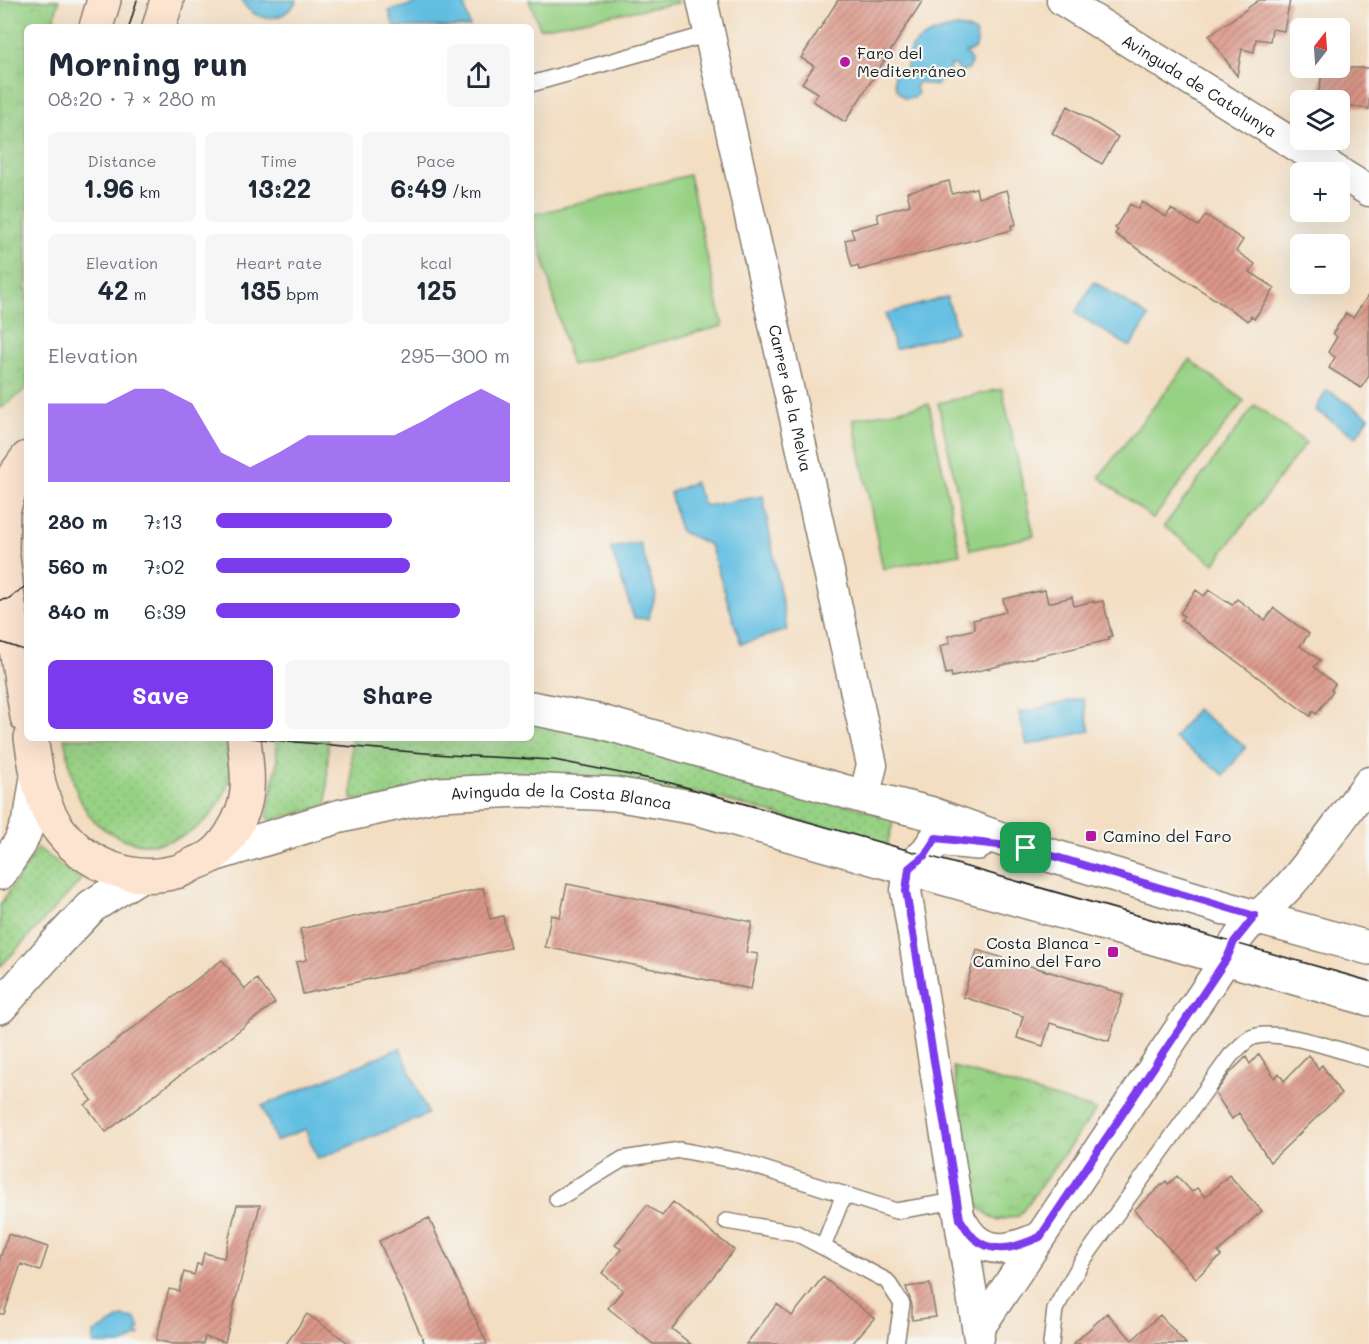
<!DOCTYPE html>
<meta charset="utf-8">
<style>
:root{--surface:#fff;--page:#f6f6f7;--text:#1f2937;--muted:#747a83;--accent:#7c3aed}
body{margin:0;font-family:Mali,sans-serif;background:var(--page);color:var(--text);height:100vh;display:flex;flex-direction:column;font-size:22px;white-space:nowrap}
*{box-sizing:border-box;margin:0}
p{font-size:20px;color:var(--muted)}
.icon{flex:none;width:33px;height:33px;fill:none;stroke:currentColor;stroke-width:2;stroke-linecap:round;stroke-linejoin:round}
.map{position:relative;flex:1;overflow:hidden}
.details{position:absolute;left:24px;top:24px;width:510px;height:717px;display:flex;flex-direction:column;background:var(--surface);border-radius:9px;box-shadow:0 6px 24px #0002}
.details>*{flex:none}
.needle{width:39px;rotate:17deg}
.buttons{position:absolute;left:1290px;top:18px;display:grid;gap:12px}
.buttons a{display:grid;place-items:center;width:60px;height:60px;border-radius:9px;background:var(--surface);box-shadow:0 6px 24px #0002;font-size:30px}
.pin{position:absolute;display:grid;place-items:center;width:51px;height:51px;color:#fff;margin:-26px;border-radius:12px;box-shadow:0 3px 9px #0006}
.round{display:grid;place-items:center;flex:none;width:63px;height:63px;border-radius:9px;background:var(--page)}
.overview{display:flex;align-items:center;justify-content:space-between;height:102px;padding:0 24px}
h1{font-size:33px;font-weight:700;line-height:45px}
.stats{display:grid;grid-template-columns:repeat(3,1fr);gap:9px;height:102px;padding:6px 24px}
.stats div{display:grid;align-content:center;border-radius:9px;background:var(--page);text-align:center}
.stats b{font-size:26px;font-weight:700}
.stats small{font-size:16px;font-weight:400}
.stats p{font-size:16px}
.chart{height:168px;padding:12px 24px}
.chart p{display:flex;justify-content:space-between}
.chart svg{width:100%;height:108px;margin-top:6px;fill:var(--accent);opacity:.7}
.button{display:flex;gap:12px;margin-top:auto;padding:12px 24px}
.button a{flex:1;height:69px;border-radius:9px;background:var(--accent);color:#fff;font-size:24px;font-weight:700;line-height:69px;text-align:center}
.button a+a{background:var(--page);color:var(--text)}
ul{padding:0 24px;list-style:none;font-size:20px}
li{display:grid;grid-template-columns:96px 72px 1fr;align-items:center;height:45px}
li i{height:15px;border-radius:8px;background:var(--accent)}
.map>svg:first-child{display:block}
.grass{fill:#97d184;stroke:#5a7650;stroke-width:1.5}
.park{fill:url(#park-crowns);stroke:#5a7650;stroke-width:1.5}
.garden{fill:url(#garden-dots);stroke:#5a7650;stroke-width:1.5}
.water{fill:#64bfe2;stroke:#406e7f;stroke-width:1.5}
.building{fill:url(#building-hatch)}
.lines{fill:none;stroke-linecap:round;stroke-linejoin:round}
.service-casing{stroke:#887d6f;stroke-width:18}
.minor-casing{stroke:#887d6f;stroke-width:33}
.tertiary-casing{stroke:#887d6f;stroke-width:36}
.secondary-casing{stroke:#887d6f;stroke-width:36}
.service{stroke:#fff;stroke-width:15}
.minor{stroke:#fff;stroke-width:30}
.tertiary{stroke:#fff;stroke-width:33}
.secondary{stroke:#fde4d1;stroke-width:33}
.tram{stroke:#1c1c1c;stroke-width:1.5}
.route-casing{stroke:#fff;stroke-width:12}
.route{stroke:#7c3aed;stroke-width:8}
.poi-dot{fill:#b5179e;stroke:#f6f6f2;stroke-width:2}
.labels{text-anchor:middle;stroke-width:4.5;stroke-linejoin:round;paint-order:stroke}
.poi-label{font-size:16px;fill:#1c1c1c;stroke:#f6f6f2;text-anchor:start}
.street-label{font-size:16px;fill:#1c1c1c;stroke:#f6f6f2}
</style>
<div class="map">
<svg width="1369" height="1344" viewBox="0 0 1369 1344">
<defs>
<pattern id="park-crowns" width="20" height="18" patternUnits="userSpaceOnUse" patternTransform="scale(1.5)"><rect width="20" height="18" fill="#97d184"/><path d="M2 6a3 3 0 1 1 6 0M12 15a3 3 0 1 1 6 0" fill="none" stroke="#82b371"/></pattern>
<pattern id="garden-dots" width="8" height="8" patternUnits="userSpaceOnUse" patternTransform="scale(1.5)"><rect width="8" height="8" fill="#97d184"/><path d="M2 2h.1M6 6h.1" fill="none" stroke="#82b371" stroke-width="1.8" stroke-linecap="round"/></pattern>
<pattern id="building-hatch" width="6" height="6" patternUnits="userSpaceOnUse" patternTransform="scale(1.5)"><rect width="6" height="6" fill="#db9788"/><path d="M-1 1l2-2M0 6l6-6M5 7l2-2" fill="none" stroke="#b17a6e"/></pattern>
</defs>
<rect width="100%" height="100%" fill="#f6f6f2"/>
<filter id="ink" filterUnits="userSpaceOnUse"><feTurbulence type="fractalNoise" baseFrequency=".0167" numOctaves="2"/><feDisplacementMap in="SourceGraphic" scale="12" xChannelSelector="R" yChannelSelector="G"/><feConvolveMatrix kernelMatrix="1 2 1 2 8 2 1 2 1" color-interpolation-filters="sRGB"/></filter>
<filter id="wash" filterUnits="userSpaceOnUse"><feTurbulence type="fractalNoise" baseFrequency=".008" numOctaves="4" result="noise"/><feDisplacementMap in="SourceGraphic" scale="24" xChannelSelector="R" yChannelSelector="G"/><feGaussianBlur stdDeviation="1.35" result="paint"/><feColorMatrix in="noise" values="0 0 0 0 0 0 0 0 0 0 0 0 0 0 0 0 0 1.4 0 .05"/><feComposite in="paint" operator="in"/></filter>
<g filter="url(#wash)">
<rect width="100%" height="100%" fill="#f3dec2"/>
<path class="grass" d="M529 0H677L678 3 540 28Z
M689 175 723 326 571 365 532 215Z
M1190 360 1244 401 1153 519 1099 477Z
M1002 389 1034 536 970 550 938 403Z
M929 404 960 554 883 569 853 419Z
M1255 405 1306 443 1214 564 1164 526Z"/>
<path class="park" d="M0 0H59L52 27H27V388L0 409Z
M953 1067 1096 1110 1019 1216 996 1220 979 1208Z"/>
<path class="garden" d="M531 720 559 724 894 818 887 846 700 793 352 800 351 738H531Z
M64 738H225C226 746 230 756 230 765 230 808 191 843 150 844 138 845 125 840 115 835 104 830 93 822 87 812 72 790 70 763 64 738Z
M276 738H328L327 806 273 820 267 818 277 763Z
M38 848 81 880 0 967V905Z"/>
<path class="water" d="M241 0H297C283 24 255 23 241 0Z
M428 0H463L470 27H394L389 11Z
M958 27 968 29 976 33 977 43 975 49 965 53C971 58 973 62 969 69L961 72 954 65H951L947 75 935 86 918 82 915 87 918 93 914 98H904C896 90 893 85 894 73L900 71 905 73C909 66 906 61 909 54 914 37 942 29 958 27Z
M1094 282 1149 317 1130 347 1075 313Z
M947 297 957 332 895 349 885 314Z
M1327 390 1369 417 1356 437 1315 410Z
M694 482 705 506 763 496 787 630 741 644 710 545 680 531 670 493Z
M640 543 656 595 648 619 634 618 611 548Z
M1083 698 1090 731 1027 745 1019 713Z
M1196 709 1246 747 1224 775 1174 738Z
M400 1048 428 1114 318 1159 305 1129 276 1141 262 1106Z
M122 1317 136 1319 140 1329 136 1332 140 1335 124 1344H93L94 1333Z"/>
<g id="blocks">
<path class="building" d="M838 0H923L845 122 813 101 818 93 802 83 814 66 801 58Z
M1259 0H1290L1284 31 1272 29 1270 41 1256 39 1254 52 1242 49 1237 76 1209 36Z
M1323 68H1369V109L1340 104V100H1320V96H1318Z
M1068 106 1118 137 1102 164 1052 133Z
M949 181 952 194 976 188 978 198 1007 190 1016 224 1011 226 1012 230 859 270 858 265 852 267 845 240 854 238 851 229 879 222 877 214 910 205 907 192Z
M1142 202 1166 217 1171 209 1198 226 1206 215 1243 240 1236 251 1255 264 1250 272 1275 288 1254 319 1251 316 1248 321 1115 234 1118 230 1115 228 1130 204 1138 209Z
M1369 294V376L1361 388 1329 368 1335 357 1328 352 1337 337 1333 333 1346 313 1353 318Z
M1045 590 1048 603 1072 597 1074 606 1094 601V603L1103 601 1112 636 1108 637 1109 640 952 677 951 673 946 674 940 646 950 643 948 636 975 629 973 620 1006 612 1003 599Z
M1196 590 1204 596 1209 590 1232 605 1237 599 1265 620 1274 608 1309 634 1300 646 1320 660 1314 667 1335 684 1331 690 1333 691 1316 714 1313 711 1310 716 1181 620 1184 616 1180 613Z
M567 884 752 922 746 952 758 954 751 989 545 947 551 915 560 917Z
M483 888 490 919 503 916 510 948 303 994 296 962 307 960 300 929Z
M977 950 1123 994 1109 1041 1050 1023 1043 1046 1017 1038 1023 1016 963 997Z
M222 960 245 989 257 979 275 1003 106 1132 85 1105 92 1100 73 1074Z
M1259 1054 1275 1078 1279 1073 1284 1081 1309 1055 1318 1069 1322 1065 1341 1094 1270 1162 1239 1113 1232 1119 1215 1093 1230 1073 1246 1057 1250 1064Z
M1229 1175 1262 1211 1236 1234 1237 1235 1218 1252 1221 1256 1196 1278 1134 1210 1166 1181 1168 1184 1177 1176 1192 1192 1197 1188 1205 1197Z
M673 1202 734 1250 672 1329 691 1344H653L608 1308 623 1290 602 1273 621 1249 615 1245 647 1205 662 1216Z
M237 1205H260L225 1342 205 1337 203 1344H173L156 1340 169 1289 179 1291 184 1272 194 1275 197 1264 201 1265 204 1253 224 1258Z
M429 1218 473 1315H474L487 1344H425L379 1241Z
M8 1234 48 1247 40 1271 21 1264 4 1314H0V1258Z
M823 1277 874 1318 852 1344H746L777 1304 792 1316Z
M930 1284 936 1317 912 1320V1305L906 1287Z
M1107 1313 1132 1340 1160 1315 1186 1344H1073Z
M307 1314 350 1344H286Z"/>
</g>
</g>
<g filter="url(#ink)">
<use href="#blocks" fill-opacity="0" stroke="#887d6f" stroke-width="1.5"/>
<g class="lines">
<defs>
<path id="service" d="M531 84 709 34
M844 1194 823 1247 887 1281 902 1304 896 1344
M557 1199 623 1159 680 1150 739 1161 896 1211 956 1201
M726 1221 796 1233 823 1247
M1051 1344 1055 1309 1081 1263 1231 1055C1237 1050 1243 1043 1249 1039 1272 1025 1344 1052 1369 1059"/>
<g id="minor">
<path id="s1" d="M702 0 872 765 864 797"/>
<path id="s2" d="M1062 0 1369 191"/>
<path d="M909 868 906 891 979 1338"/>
<path d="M960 1219C964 1225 969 1234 975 1239 995 1256 1019 1246 1040 1237"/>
<path d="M978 1330 1227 958C1243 922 1265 913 1290 885 1318 853 1343 816 1369 782"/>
</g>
<g id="tertiary">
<path d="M531 708 598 721 864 797 929 813 1026 848 1255 917 1369 948"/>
<path id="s3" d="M213 855 337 817 439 794 522 790 615 794 696 808 1369 999"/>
<path d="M909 868 925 855 936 839 978 843"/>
<path d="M0 873 20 843 31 816 37 777"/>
<path d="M0 1007 56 944 92 906 139 876"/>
</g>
<path id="secondary" d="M96 27 104 0
M159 27 167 0
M27 458 14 476 3 511 2 549 8 599 27 717
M31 738C36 770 40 806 61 832 88 866 133 883 175 872 182 871 189 866 196 863 201 861 208 859 213 855 226 845 237 826 243 810 251 787 246 762 244 738"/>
</defs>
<use href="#service" class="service-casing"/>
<use href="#minor" class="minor-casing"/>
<use href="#tertiary" class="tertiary-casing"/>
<use href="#secondary" class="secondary-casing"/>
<use href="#service" class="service"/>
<use href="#minor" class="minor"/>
<use href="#tertiary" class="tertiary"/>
<use href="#secondary" class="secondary"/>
<path class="tram" d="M129 27 137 0
M0 600 8 599 27 585
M0 642 27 651
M250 738 448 755 554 760 671 783 1369 981"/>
</g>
</g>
<g class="lines" filter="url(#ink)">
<defs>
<path id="route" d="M936 838 1026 848 1255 916 1234 942 1227 958 1040 1237C1019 1246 995 1256 975 1239 969 1234 964 1225 960 1219L906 891 909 868 925 855Z"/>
</defs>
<use href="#route" class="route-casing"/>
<use href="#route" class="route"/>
</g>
<g class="poi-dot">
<circle cx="845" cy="62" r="6"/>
<rect x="1085" y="830" width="12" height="12" rx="3"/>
<rect x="1107" y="946" width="12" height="12" rx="3"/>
</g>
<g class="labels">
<g class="poi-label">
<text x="857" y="59">Faro del<tspan x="857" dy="18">Mediterráneo</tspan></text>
<text x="1103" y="842">Camino del Faro</text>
<text x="1101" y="949" text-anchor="end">Costa Blanca -<tspan x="1101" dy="18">Camino del Faro</tspan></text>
</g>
<g class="street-label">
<text dy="6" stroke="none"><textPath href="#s2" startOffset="162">Avinguda de Catalunya</textPath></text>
<text dy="6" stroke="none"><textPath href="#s1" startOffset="408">Carrer de la Melva</textPath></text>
<text dy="6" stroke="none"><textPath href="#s3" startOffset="357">Avinguda de la Costa Blanca</textPath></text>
</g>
</g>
</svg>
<div class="buttons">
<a><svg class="needle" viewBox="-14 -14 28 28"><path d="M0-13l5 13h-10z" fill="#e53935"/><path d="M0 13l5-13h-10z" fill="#747a83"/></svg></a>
<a><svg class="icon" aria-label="layers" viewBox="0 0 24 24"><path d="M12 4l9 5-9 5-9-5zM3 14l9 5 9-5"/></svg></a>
<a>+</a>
<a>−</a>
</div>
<div class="pin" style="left:1026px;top:848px;background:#1e9e55"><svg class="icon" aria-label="arrive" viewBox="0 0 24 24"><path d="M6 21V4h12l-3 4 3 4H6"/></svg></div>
<section class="details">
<div class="overview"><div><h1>Morning run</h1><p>08:20 · 7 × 280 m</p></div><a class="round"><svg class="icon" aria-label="share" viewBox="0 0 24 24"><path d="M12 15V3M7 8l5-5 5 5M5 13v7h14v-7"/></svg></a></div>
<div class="stats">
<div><p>Distance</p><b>1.96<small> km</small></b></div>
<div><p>Time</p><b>13:22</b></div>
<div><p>Pace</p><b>6:49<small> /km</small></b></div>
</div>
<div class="stats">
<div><p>Elevation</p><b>42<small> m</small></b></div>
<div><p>Heart rate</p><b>135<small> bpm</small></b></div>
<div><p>kcal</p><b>125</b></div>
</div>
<div class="chart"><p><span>Elevation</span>295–300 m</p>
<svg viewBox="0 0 160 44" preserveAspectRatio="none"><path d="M0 44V12L10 12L20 12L30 6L40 6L50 12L60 32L70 38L80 32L90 25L100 25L110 25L120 25L130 19L140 12L150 6L160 12V44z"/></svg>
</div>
<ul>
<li><b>280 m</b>7:13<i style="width:60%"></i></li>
<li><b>560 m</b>7:02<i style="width:66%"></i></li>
<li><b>840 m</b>6:39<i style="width:83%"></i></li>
</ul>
<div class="button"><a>Save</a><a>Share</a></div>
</section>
</div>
